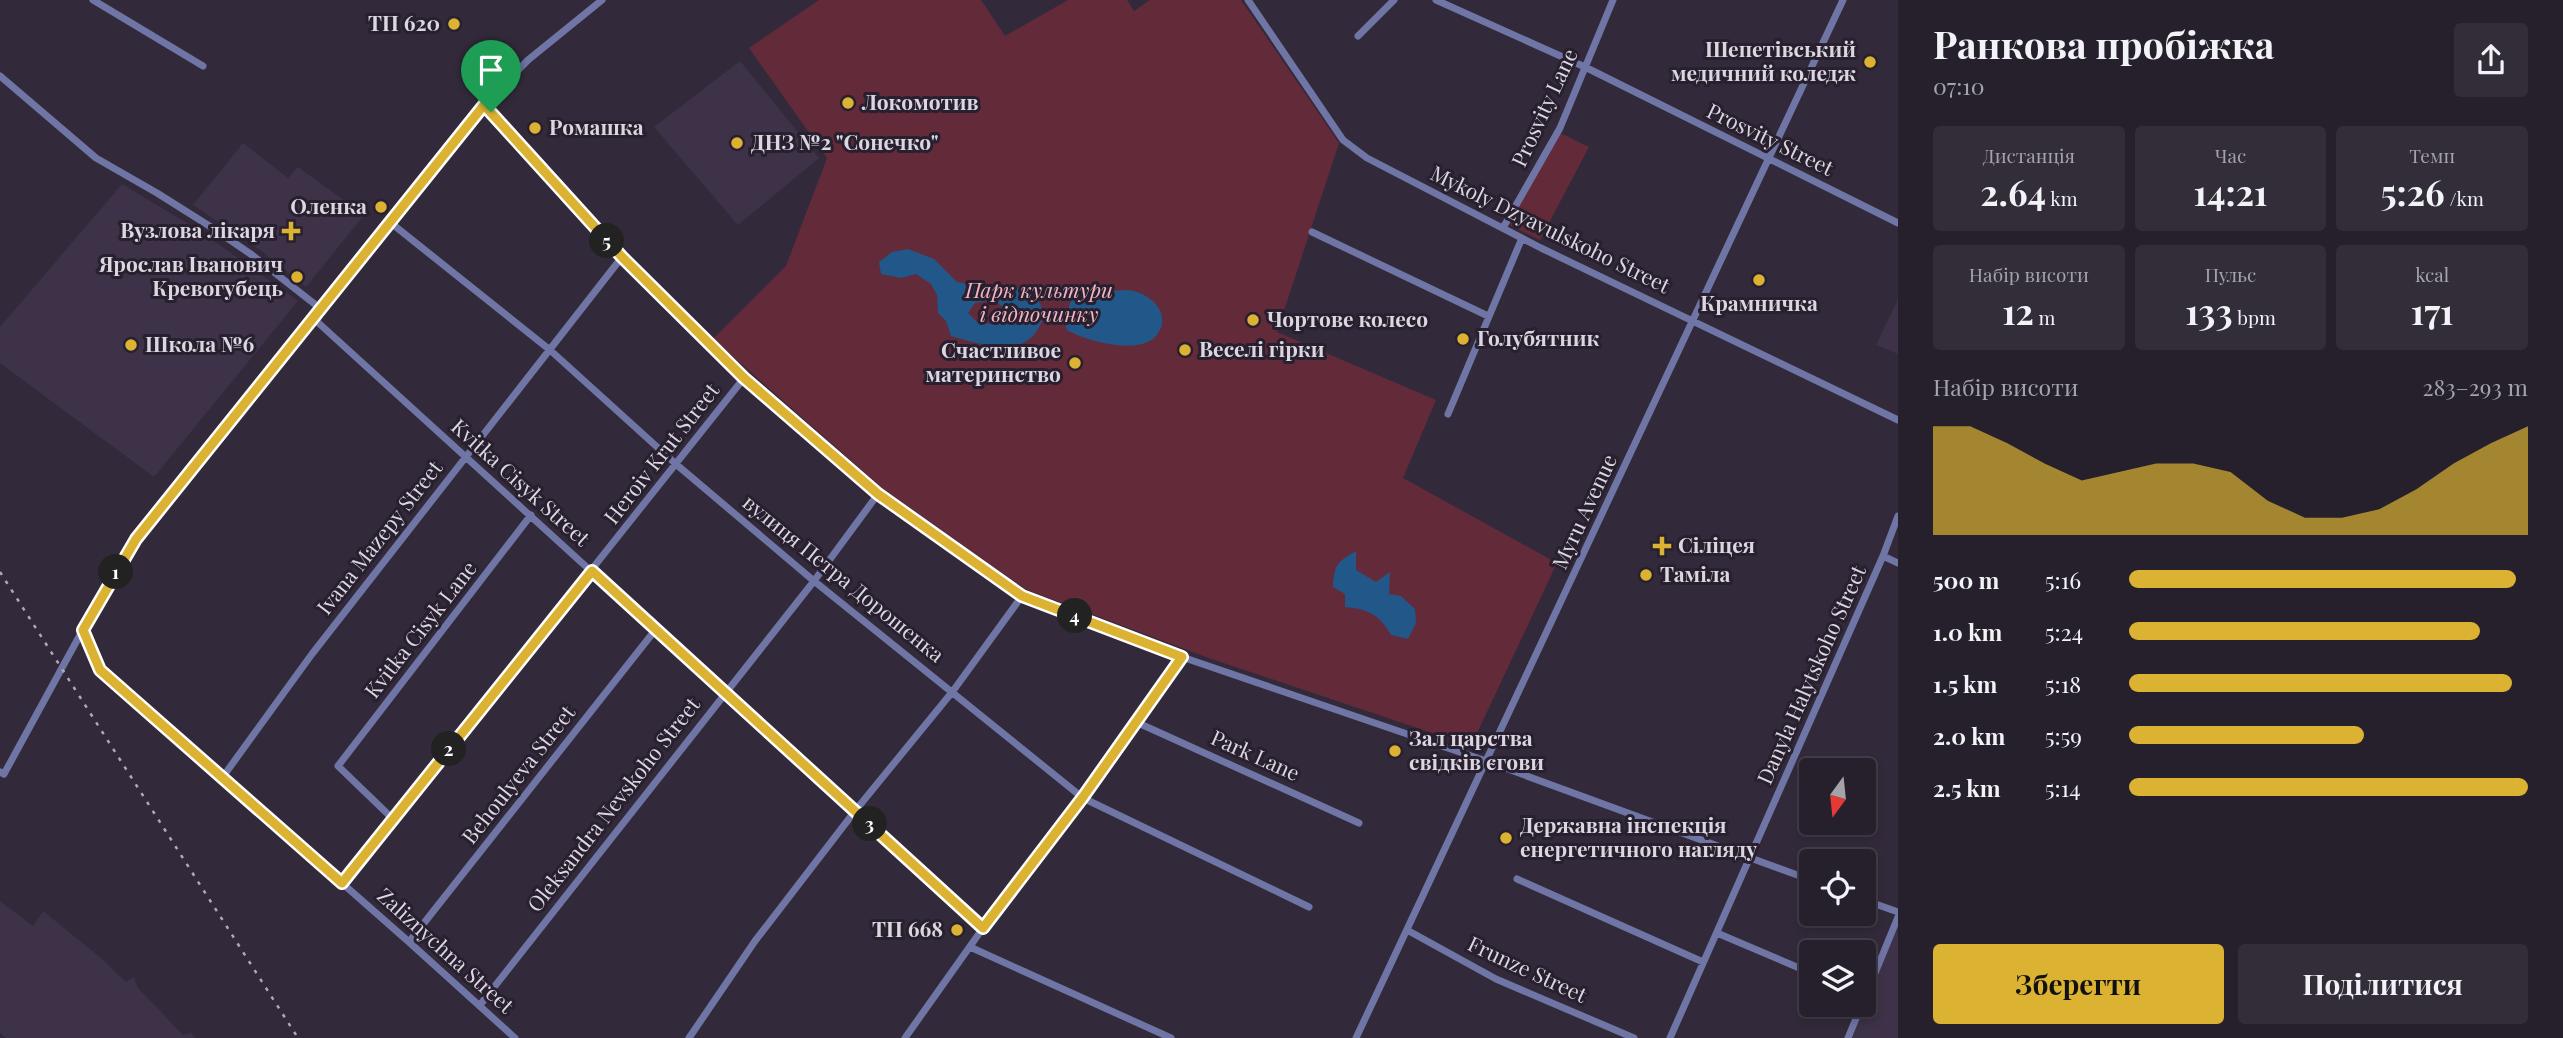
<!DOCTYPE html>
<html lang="uk">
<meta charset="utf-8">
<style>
:root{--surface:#26202c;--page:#322d38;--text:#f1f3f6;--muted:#a4a3a9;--line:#423e48;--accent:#dcb233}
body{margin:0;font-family:"Playfair Display",serif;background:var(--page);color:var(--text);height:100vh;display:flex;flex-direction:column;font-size:26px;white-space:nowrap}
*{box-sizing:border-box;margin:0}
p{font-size:23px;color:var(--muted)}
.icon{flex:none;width:38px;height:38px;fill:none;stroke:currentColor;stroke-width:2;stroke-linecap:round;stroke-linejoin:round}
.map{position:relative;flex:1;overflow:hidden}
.drawer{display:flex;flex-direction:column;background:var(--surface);width:665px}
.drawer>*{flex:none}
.needle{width:46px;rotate:195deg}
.tools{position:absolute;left:1799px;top:758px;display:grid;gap:14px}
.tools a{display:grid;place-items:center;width:77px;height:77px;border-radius:7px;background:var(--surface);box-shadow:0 4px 10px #0003,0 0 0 2px var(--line);font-size:35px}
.pin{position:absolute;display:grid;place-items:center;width:60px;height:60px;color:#fff;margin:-72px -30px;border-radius:50% 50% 50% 0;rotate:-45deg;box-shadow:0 0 7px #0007}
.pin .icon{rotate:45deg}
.km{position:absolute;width:35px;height:35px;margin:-18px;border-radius:50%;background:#222;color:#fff;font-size:19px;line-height:35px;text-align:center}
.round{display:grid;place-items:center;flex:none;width:74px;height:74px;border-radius:7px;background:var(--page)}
.headline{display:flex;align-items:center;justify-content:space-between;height:119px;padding:0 35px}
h1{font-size:38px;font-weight:700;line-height:52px}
.stats{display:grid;grid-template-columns:repeat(3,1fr);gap:10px;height:119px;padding:7px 35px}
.stats div{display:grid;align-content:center;border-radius:7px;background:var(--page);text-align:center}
.stats b{font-size:35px;font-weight:700}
.stats small{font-size:19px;font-weight:400}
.stats p{font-size:19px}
.chart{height:196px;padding:14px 35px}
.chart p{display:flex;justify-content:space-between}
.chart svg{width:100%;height:126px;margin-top:7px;fill:var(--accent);opacity:.7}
.action{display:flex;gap:14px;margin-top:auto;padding:14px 35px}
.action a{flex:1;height:80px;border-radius:7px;background:var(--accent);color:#111;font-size:28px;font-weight:700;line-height:80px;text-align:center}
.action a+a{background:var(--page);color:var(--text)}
ul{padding:0 35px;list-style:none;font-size:23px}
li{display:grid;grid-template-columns:112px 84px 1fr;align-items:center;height:52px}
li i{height:18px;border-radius:9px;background:var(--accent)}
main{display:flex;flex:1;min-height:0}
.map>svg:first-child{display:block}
.built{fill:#3d3247}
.green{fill:#632a3a}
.water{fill:#22578a;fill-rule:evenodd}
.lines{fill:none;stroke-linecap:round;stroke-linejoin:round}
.minor{stroke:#6f75a4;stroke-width:7}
.rail{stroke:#afa9b5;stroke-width:2.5;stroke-dasharray:3.5 7;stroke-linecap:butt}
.route-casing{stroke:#fff;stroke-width:14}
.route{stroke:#dcb233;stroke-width:9}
.poi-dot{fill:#dcb233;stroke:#28202f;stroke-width:2.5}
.labels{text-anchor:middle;stroke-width:6;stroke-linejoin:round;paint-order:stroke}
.poi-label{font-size:21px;font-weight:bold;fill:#dbd6e0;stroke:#28202f;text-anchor:start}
.street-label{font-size:21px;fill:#dbd6e0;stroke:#28202f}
.park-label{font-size:21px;font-style:italic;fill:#f5b4c2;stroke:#28202f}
</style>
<main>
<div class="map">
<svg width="1898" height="1038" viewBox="0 0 1898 1038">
<rect width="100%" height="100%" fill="#322a3a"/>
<path class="built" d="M740 61 819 158 738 225 654 127Z
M243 143 288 178 298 167 364 215 306 287 255 246 193 205Z
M122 184 200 231 298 301 154 477 0 363V327Z
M1898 299V354L1876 345Z
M0 901 33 926 43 911 101 958 126 982 134 977 138 988 183 1035 191 1033 196 1038H6L0 1033Z
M1898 926V1038H1852Z"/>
<path class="green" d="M819 0H981L1005 36 1068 0H1127L1134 11 1150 0H1241L1339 143 1277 332 1436 400 1403 478 1557 563 1471 746 1206 657 1025 589 882 488 713 339 786 266 827 158 749 48Z
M1560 133 1589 147 1540 240 1511 226 1510 220Z"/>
<path class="water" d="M908 249 934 259 957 282 986 287H1017L1026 294 1035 292C1037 298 1042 306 1043 313 1044 318 1041 324 1038 329 1020 359 980 344 951 336L946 321 938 313 937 295 931 284 916 274 901 278 881 274 879 262 892 252ZM993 300 1004 308 1003 318 992 324 977 322 968 313 975 303Z
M1126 290C1150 291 1175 315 1155 337 1137 355 1086 341 1067 330L1064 320 1072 298 1091 292Z
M1356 551V570L1376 582 1390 572 1389 594 1401 596 1415 609 1416 623 1408 639 1391 635C1379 614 1368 609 1345 607V594L1333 587C1334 565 1337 562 1356 551Z"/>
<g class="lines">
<path class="minor" d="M93 0 203 66
M1248 0 1343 140 1367 158 1541 248 1898 420
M1436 0 1585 67 1898 223
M1358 36 1394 0
M0 76 96 158 157 193 211 227 252 255 321 309
M484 105 622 257 744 378 878 494 1022 596 1182 657 1486 761 1811 880
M391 223 550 350 677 465 814 581 1083 798 1309 907
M1503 228 1560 128 1613 0
M1312 232 1488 316
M313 318 983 928
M1448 414 1522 238
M531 515 338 766 393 819 744 378
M1883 556 1898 563
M83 630 100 670 409 942 515 1038
M1136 722 1359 823
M0 772 4 774 104 591 136 539 484 105 528 60 602 0
M222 778 312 654 622 257
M1517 879 1703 962
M342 883 393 819
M1864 900 1898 912
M1407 930 1496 979 1634 1038
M1717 933 1811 973
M409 942 656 629
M970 947 1171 1038
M1864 1000 1898 917
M480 1005 814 581 878 494
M689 1038 755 941 855 811 953 691 1022 596
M905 1038 983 928 1083 798 1182 657
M1356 1038 1843 0
M1670 1038 1883 556 1898 516
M1848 1038 1862 1004"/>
<path class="rail" d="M0 572 298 1038"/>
</g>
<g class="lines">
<defs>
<path id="route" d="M484 105 622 257 744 378 878 494 1022 596 1182 657 1083 797 983 928 592 571 342 883 100 670 83 630 136 539Z"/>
</defs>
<use href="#route" class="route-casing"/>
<use href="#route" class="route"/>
</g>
<g class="poi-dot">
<circle cx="454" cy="24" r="7"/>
<circle cx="1870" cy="62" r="7"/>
<circle cx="848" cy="103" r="7"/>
<circle cx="535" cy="128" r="7"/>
<circle cx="737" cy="143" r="7"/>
<circle cx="381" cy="207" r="7"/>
<path d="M287.5 220.5h7v7h7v7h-7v7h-7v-7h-7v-7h7z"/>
<circle cx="297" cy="277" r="7"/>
<circle cx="1759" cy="280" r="7"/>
<circle cx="1253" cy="320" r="7"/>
<circle cx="1463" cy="339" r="7"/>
<circle cx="131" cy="345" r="7"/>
<circle cx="1185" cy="350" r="7"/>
<circle cx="1075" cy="363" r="7"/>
<path d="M1658.5 535.5h7v7h7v7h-7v7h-7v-7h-7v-7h7z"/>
<circle cx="1646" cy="575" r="7"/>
<circle cx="1395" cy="751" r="7"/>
<circle cx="1506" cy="838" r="7"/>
<circle cx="957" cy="930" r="7"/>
</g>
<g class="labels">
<g class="poi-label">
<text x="440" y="31" text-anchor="end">ТП 620</text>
<text x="1856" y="57" text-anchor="end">Шепетівський<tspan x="1856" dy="24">медичний коледж</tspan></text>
<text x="862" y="110">Локомотив</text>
<text x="549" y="135">Ромашка</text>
<text x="751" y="150">ДНЗ №2 "Сонечко"</text>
<text x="367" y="214" text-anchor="end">Оленка</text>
<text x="275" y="238" text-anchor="end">Вузлова лікаря</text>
<text x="283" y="272" text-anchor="end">Ярослав Іванович<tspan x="283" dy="24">Кревогубець</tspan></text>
<text x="1759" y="311" text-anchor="middle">Крамничка</text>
<text x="1267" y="327">Чортове колесо</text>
<text x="1477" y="346">Голубятник</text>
<text x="145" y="352">Школа №6</text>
<text x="1199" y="357">Веселі гірки</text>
<text x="1061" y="358" text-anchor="end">Счастливое<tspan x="1061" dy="24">материнство</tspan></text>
<text x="1678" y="553">Сіліцея</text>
<text x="1660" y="582">Таміла</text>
<text x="1409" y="746">Зал царства<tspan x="1409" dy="24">свідків єгови</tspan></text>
<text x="1520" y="833">Державна інспекція<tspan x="1520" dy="24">енергетичного нагляду</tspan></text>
<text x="943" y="937" text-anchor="end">ТП 668</text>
</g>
<g class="street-label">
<text transform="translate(1545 108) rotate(-65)" y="7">Prosvity Lane</text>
<text transform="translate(1770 140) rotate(26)" y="7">Prosvity Street</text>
<text transform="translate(1550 230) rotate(26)" y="7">Mykoly Dzyavulskoho Street</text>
<text transform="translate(662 454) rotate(-52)" y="7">Heroiv Krut Street</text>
<text transform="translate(520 483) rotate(42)" y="7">Kvitka Cisyk Street</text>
<text transform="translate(1585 512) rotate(-65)" y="7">Myru Avenue</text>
<text transform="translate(380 538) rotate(-52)" y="7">Ivana Mazepy Street</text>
<text transform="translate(843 579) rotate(39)" y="7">вулиця Петра Дорошенка</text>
<text transform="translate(421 630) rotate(-52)" y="7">Kvitka Cisyk Lane</text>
<text transform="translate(1812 675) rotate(-66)" y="7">Danyla Halytskoho Street</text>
<text transform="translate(1255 756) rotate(24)" y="7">Park Lane</text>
<text transform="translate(519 775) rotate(-52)" y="7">Behoulyeva Street</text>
<text transform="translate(614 805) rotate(-52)" y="7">Oleksandra Nevskoho Street</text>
<text transform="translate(445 951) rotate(42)" y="7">Zaliznychna Street</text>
<text transform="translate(1527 970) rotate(25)" y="7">Frunze Street</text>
</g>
<g class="park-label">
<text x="1039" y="298">Парк культури<tspan x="1039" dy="24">і відпочинку</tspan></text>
</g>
</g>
</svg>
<div class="tools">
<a><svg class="needle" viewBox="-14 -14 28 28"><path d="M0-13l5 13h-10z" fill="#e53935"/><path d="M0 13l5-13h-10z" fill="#a4a3a9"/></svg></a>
<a><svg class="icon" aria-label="locate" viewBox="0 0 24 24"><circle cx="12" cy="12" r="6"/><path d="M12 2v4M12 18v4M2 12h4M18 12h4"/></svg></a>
<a><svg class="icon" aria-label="layers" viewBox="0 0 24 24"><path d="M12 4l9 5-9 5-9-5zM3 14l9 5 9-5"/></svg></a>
</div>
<div class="pin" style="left:491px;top:112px;background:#1e9e55"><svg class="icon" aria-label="arrive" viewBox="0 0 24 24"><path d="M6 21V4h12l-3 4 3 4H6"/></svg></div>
<b class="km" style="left:116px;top:572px">1</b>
<b class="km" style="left:449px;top:749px">2</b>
<b class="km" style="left:870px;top:824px">3</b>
<b class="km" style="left:1075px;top:616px">4</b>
<b class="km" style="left:607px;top:241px">5</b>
</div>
<section class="drawer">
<div class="headline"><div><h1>Ранкова пробіжка</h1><p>07:10</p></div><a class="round"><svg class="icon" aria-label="share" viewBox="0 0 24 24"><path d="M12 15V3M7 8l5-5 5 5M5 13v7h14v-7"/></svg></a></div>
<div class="stats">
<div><p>Дистанція</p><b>2.64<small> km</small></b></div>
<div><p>Час</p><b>14:21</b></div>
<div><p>Темп</p><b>5:26<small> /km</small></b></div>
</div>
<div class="stats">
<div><p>Набір висоти</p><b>12<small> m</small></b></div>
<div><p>Пульс</p><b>133<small> bpm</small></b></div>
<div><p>kcal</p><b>171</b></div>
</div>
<div class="chart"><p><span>Набір висоти</span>283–293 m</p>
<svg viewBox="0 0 160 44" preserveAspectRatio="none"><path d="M0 44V6L10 6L20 12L30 19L40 25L50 22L60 19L70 19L80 22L90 32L100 38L110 38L120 35L130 28L140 19L150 12L160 6V44z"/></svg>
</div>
<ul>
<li><b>500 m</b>5:16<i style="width:97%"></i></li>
<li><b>1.0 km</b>5:24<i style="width:88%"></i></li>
<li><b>1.5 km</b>5:18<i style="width:96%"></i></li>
<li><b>2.0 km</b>5:59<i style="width:59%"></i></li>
<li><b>2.5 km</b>5:14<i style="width:100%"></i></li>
</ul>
<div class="action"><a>Зберегти</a><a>Поділитися</a></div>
</section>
</main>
